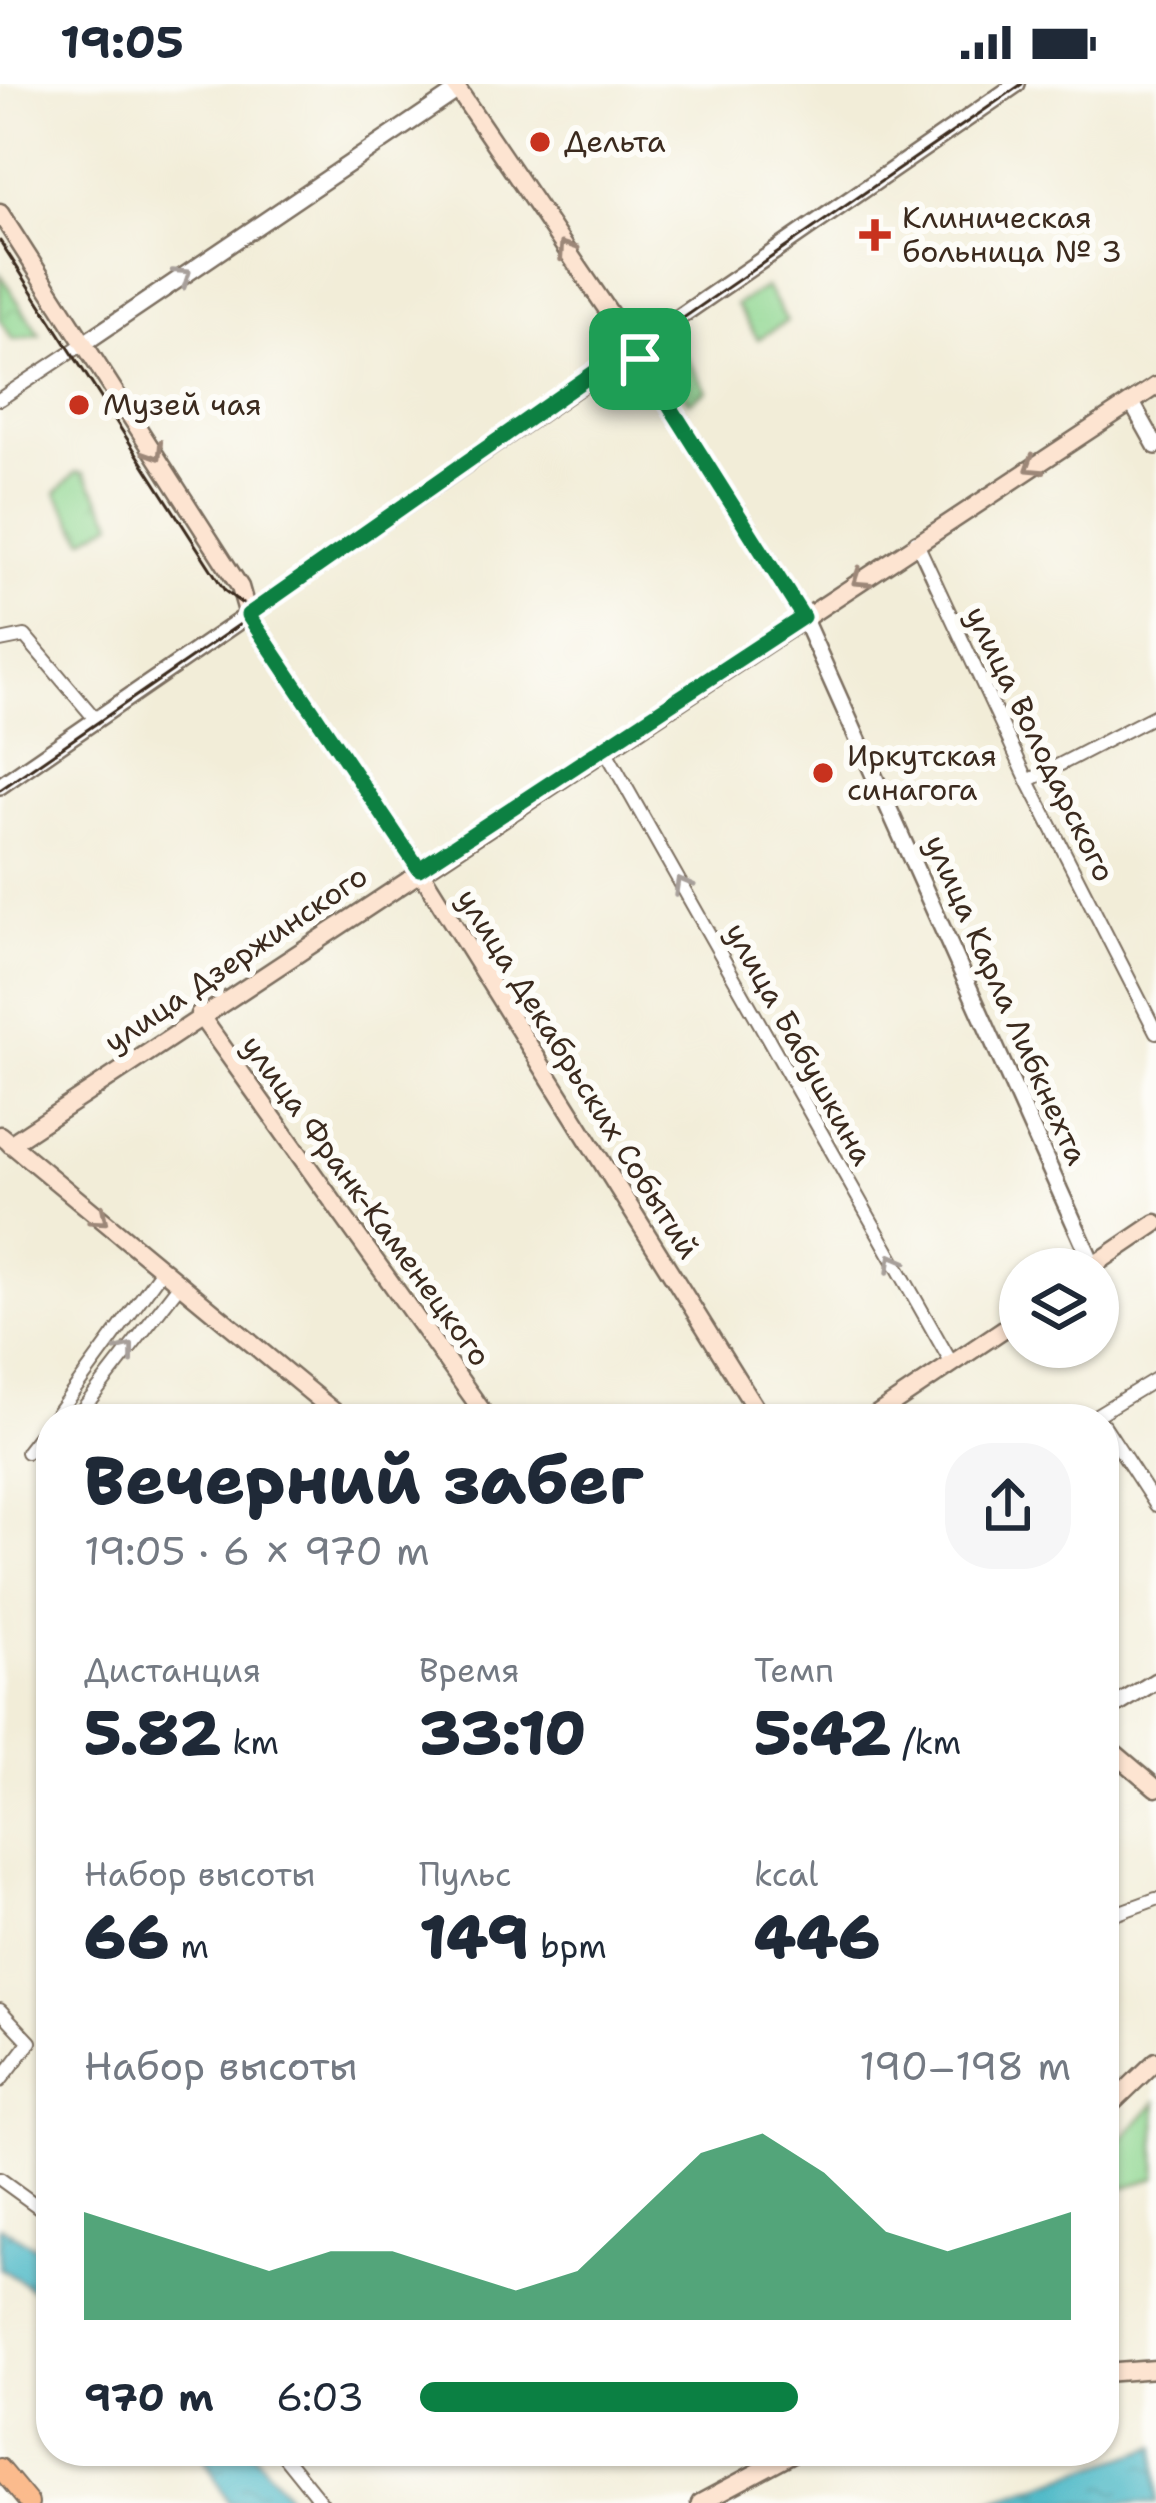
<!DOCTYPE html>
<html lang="ru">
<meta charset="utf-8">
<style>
:root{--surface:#fff;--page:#f6f6f7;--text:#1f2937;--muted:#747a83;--accent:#0b8043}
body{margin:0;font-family:"Shantell Sans",sans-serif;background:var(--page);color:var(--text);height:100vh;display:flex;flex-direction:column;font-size:45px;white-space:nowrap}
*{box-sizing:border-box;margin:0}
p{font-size:39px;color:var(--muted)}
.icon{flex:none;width:66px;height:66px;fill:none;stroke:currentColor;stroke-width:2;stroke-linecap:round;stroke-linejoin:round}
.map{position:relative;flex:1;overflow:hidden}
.drawer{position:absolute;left:36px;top:1320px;width:1083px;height:1062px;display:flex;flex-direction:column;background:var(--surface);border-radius:48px;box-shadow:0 3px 9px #0004}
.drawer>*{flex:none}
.controls{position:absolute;left:999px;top:1164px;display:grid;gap:24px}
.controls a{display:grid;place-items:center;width:120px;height:120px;border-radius:50%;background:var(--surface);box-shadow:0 3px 9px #0004;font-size:60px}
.pin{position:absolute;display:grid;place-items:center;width:102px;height:102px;color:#fff;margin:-51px;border-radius:24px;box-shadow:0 6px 18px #0006}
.round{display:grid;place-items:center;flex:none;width:126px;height:126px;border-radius:48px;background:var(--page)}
.overview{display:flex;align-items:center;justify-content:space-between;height:204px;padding:0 48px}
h1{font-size:66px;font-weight:800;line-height:90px}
.metrics{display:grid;grid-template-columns:repeat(3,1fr);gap:18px;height:204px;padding:12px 48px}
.metrics div{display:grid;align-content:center}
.metrics b{font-size:60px;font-weight:800}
.metrics small{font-size:33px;font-weight:400}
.metrics p{font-size:33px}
.chart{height:336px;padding:24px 48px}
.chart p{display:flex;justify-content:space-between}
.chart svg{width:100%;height:216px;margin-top:12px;fill:var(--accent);opacity:.7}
ul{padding:0 48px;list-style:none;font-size:39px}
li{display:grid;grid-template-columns:192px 144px 1fr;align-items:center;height:90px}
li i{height:30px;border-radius:15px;background:var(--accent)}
.status{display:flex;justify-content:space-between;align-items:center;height:84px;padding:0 60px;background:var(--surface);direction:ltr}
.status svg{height:33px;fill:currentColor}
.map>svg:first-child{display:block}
.grass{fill:#90d792;stroke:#668058;stroke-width:3}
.park{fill:url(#park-crowns);stroke:#668058;stroke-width:3}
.water{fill:url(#water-ripples);stroke:#427072;stroke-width:3}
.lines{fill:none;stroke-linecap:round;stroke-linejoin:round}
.minor-casing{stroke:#7b6e5f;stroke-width:16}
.tertiary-casing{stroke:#7b6e5f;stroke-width:20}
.secondary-casing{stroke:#7b6e5f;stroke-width:21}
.primary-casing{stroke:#7b6e5f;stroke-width:22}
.minor{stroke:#fff;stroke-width:12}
.tertiary{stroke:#fff;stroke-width:15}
.secondary{stroke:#fde4d1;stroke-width:16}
.primary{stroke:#fbbb8d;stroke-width:18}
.tram{stroke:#3b2a1e;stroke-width:3}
.oneway{stroke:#9c8778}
.oneway2{stroke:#a79f9a}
.route-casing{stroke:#fff;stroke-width:24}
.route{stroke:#0b8043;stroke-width:15}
.poi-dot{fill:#c8321e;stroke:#fdfcf7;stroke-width:4.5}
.labels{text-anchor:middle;stroke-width:12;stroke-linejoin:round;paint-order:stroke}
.poi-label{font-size:30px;fill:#3b2a1e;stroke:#fdfcf7;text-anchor:start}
.street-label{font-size:30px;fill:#3b2a1e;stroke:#fdfcf7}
</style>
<div class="status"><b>19:05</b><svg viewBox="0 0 49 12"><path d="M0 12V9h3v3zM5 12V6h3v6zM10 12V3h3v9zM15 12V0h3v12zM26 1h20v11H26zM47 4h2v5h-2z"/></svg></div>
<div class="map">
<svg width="1156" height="2419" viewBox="0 0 1156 2419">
<defs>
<pattern id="park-crowns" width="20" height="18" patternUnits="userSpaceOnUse" patternTransform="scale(3)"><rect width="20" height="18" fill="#90d792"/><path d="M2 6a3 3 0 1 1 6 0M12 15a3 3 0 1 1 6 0" fill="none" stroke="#7db97d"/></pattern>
<pattern id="water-ripples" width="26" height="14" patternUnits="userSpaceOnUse" patternTransform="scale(3)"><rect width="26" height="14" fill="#4ab7c6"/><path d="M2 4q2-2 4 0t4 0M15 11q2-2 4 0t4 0" fill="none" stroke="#3f95a0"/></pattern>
</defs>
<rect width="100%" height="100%" fill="#fdfcf7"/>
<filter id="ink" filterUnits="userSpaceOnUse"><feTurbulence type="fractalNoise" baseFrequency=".00833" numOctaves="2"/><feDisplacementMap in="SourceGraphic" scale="24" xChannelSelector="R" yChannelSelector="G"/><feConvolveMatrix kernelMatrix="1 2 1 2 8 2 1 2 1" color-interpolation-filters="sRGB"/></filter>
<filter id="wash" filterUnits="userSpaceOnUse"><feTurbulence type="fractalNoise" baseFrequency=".004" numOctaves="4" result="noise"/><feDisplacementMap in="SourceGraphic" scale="48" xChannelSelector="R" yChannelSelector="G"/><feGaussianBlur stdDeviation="2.7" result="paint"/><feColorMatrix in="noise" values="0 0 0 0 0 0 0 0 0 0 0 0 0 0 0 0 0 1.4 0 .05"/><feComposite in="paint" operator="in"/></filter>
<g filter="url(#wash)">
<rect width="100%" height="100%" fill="#f2edd8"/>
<path class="grass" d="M1156 2018V2094L1104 2109V2075Z"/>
<path class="park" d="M0 190 40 251 13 256 0 235Z
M766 203 787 237 758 255 736 221Z
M677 258 707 307 689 318 659 275Z
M76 388 84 389 114 438 84 455 56 409Z"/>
<path class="water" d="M0 2142 51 2172V2218L0 2184Z
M1156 2362V2419H988Z
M200 2367H252L293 2419H228Z"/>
</g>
<g filter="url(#ink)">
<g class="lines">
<defs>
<path id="minor" d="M0 315 86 258
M916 457 1028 697 1156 948
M0 557 25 552 97 637
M604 664 952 1280
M1028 697 1156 631
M53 1335 162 1186
M75 1335 180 1200
M1090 1335 1156 1295
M1104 1341 1156 1421
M27 1368 51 1337
M40 1379 51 1365
M1104 1834 1156 1815
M0 1926 30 1958 0 1997
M0 2095 51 2132
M280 2367 322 2419"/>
<path id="tertiary" d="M86 258 458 6
M1132 319 1156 362
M803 533 1093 1181
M0 702 1017 0
M1104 1629 1156 1597"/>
<path id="secondary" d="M454 0 632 262 803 533
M0 129 240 503 248 531 419 785 762 1335
M199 930 488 1335
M0 1051 343 1335
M10 1060 1156 302
M1088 1185 1156 1139
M870 1335 1020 1234
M1104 1660 1156 1704
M1104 2027 1156 1977
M1104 2289 1156 2285
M700 2419 797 2367"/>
<path id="primary" d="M0 2384 29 2419"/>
</defs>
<use href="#minor" class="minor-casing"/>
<use href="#tertiary" class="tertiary-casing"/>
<use href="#secondary" class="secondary-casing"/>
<use href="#primary" class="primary-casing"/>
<use href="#minor" class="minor"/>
<use href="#tertiary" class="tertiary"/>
<use href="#secondary" class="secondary"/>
<use href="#primary" class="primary"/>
<path class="tram" d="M0 157 225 507 244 521 273 518
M0 706 1022 0"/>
</g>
<defs><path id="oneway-chevron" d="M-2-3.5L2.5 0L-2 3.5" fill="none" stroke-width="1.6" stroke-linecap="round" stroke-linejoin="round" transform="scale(3)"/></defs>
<g class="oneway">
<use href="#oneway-chevron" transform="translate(566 165) rotate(-124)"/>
<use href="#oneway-chevron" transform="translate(155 368) rotate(58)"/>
<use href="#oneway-chevron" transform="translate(1033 382) rotate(147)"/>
<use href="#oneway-chevron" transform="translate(860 495) rotate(146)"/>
<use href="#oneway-chevron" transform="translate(100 1134) rotate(40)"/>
</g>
<g class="oneway2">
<use href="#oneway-chevron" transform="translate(183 192) rotate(-34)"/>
<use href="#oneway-chevron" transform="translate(682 801) rotate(-119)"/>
<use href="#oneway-chevron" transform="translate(894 1178) rotate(-119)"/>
<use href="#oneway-chevron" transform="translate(127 1267) rotate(-52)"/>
</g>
</g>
<g class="lines" filter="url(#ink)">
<defs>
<path id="route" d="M632 262 803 533 419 785 248 531Z"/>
</defs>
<use href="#route" class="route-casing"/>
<use href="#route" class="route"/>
</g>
<g class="poi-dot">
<circle cx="540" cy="58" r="12"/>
<path d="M869 133h12v12h12v12h-12v12h-12v-12h-12v-12h12z"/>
<circle cx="79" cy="321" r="12"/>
<circle cx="823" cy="689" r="12"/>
</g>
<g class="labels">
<g class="poi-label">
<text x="564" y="68">Дельта</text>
<text x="902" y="144">Клиническая<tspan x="902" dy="34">больница № 3</tspan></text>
<text x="103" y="331">Музей чая</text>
<text x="847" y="682">Иркутская<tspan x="847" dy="34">синагога</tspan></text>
</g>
<g class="street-label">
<text transform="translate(1040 660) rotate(64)" y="10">улица Володарского</text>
<text transform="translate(236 875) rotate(-34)" y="10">улица Дзержинского</text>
<text transform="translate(1006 916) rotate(66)" y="10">улица Карла Либкнехта</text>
<text transform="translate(799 960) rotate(61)" y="10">улица Бабушкина</text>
<text transform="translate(578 990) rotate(58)" y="10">улица Декабрьских Событий</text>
<text transform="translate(366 1117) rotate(54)" y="10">улица Франк-Каменецкого</text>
</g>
</g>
</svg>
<div class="controls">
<a><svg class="icon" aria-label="layers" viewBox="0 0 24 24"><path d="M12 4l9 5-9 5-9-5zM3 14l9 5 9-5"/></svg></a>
</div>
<div class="pin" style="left:640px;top:275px;background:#1e9e55"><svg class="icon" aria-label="arrive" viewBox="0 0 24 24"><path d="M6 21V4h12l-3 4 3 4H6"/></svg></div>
<section class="drawer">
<div class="overview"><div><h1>Вечерний забег</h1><p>19:05 · 6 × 970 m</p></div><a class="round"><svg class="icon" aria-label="share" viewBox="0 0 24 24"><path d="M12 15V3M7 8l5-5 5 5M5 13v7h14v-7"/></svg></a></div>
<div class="metrics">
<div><p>Дистанция</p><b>5.82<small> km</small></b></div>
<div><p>Время</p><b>33:10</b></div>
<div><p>Темп</p><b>5:42<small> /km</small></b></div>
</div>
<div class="metrics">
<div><p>Набор высоты</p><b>66<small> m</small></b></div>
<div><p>Пульс</p><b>149<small> bpm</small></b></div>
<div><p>kcal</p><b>446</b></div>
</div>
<div class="chart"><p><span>Набор высоты</span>190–198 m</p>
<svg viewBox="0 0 160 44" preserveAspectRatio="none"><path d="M0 44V22L10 26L20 30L30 34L40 30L50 30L60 34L70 38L80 34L90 22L100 10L110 6L120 14L130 26L140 30L150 26L160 22V44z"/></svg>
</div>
<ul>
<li><b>970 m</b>6:03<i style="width:58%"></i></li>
</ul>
</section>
</div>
